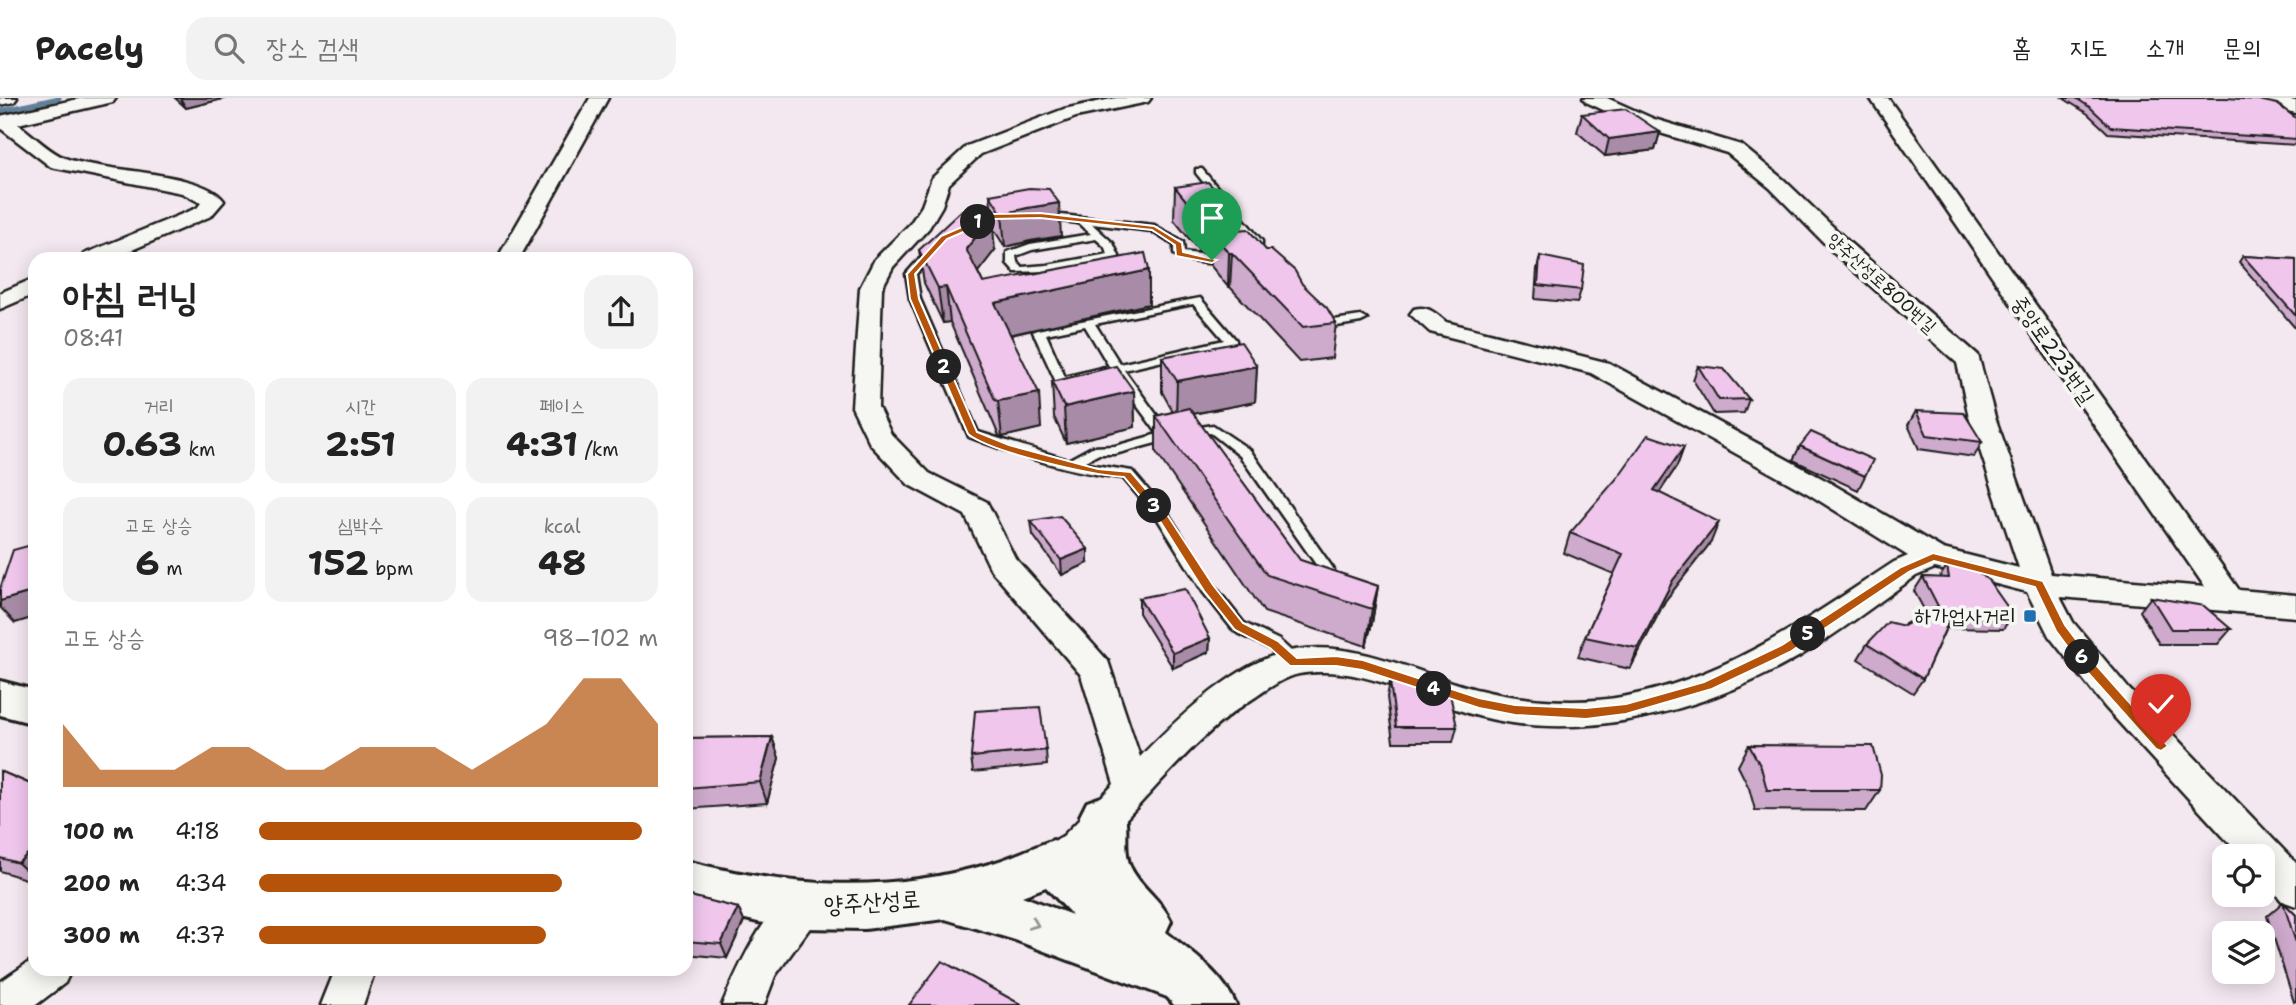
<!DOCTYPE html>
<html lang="ko">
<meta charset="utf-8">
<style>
:root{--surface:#fff;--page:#f2f2f2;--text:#222;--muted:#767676;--line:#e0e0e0;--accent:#b45309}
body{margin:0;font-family:"Shantell Sans","Poor Story",sans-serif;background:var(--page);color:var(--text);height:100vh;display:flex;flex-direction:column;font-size:26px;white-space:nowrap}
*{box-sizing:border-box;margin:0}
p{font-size:23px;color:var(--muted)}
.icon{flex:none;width:38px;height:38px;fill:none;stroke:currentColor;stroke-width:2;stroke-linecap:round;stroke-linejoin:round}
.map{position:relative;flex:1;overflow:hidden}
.details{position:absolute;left:28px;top:154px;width:665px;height:724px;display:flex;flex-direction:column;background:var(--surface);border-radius:21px;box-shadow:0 4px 18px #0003}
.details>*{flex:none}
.controls{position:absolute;left:2212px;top:746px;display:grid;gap:14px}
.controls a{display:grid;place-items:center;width:63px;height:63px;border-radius:14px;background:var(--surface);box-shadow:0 4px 18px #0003;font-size:35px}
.pin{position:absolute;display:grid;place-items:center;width:60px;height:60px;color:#fff;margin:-72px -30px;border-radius:50% 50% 50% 0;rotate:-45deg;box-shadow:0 0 7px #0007}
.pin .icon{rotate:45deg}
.km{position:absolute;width:35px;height:35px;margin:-18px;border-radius:50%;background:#222;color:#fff;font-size:19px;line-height:35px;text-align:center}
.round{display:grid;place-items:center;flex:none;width:74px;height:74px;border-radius:21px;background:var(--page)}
.summary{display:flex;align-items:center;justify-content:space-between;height:119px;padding:0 35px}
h1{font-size:38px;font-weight:700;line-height:52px}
.stats{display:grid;grid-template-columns:repeat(3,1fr);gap:10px;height:119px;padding:7px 35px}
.stats div{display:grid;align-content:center;border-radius:18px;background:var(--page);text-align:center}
.stats b{font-size:35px;font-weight:700}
.stats small{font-size:19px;font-weight:400}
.stats p{font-size:19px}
.chart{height:196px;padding:14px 35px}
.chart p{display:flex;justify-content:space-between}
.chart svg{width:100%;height:126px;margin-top:7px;fill:var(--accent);opacity:.7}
ul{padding:0 35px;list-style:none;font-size:23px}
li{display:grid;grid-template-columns:112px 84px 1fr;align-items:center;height:52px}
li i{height:18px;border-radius:9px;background:var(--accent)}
header{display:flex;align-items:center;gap:42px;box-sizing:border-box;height:98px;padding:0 35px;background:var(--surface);border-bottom:2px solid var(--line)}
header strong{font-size:33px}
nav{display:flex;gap:38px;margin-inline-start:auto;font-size:24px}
.search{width:490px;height:63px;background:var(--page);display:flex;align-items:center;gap:18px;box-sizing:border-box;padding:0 24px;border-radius:21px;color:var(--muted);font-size:26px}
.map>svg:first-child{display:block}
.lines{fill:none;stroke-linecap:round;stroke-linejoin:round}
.stream{stroke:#608299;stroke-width:5}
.lane-casing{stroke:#1c1c1c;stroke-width:5}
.street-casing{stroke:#1c1c1c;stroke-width:5}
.secondary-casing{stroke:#1c1c1c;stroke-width:6}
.lane{fill:#f6f6f2;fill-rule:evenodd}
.street{fill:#f6f6f2;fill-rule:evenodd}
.secondary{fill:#f6f6f2;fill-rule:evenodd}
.wall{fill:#ceaacc;stroke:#1c1c1c;stroke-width:2}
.shaded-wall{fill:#a88ba6;stroke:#1c1c1c;stroke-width:2}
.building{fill:#f0c6ed;stroke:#1c1c1c;stroke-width:2}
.oneway{stroke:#949492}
.route{fill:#b45309;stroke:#fff;stroke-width:2}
.poi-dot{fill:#1f6fb2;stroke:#f6f6f2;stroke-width:2.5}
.labels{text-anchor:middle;stroke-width:7;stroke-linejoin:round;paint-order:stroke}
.far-street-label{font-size:18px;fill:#1c1c1c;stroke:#f6f6f2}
.street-label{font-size:21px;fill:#1c1c1c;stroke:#f6f6f2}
.poi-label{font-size:21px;fill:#1c1c1c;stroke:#f6f6f2;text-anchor:end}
.near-street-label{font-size:24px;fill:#1c1c1c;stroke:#f6f6f2}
</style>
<header>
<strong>Pacely</strong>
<div class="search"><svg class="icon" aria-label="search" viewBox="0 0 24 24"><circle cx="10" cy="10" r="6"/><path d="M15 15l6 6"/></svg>장소 검색</div>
<nav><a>홈</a><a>지도</a><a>소개</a><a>문의</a></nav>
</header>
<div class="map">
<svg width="2296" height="907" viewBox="0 0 2296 907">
<rect width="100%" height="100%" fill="#f4e8f0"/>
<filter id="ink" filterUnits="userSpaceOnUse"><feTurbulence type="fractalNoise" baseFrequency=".0143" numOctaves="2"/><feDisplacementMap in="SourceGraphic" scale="14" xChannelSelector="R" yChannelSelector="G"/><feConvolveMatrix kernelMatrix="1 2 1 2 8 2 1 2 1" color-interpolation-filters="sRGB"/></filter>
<g filter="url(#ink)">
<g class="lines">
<path class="stream" d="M2289 0 2296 2
M0 13 59 0"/>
<defs>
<path id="lane" d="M1196 71H1202L1262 143V147H1254L1196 75Z
M1042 115 1154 127 1183 144 1184 154C1195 156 1229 158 1234 161 1221 170 1187 164 1174 156V147L1151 133 1092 126 1113 145 1119 158 1118 160 1047 173 1015 174 1007 165V154L1030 146 1091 136 1078 125 1038 120 1037 118ZM1096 141 1104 148 1108 156 1047 167 1022 169 1017 164 1016 158 1032 152Z
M933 149 938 152 916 176 920 201 978 334 1068 362 1092 349 1115 348 1158 336 1113 275 1061 287 1057 286 1033 234 1035 232 1200 200 1236 242V246L1124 272 1169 334 1213 327 1250 352 1332 469 1334 472 1332 475H1322L1240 358 1211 335 1167 342 1115 356H1099L1082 365 1132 373 1167 414 1213 486 1244 525 1279 542 1303 564 1300 568H1290L1269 550 1234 533 1203 494 1157 420 1123 380C1070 374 1018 358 969 339L910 201 906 176 929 150ZM1193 206 1224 242 1120 266 1095 226ZM1085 228 1109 268 1065 279 1046 236Z
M1323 214 1334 222 1361 218 1367 221 1361 224 1331 229 1327 228 1317 217Z"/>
<path id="street" d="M0 0H17L14 4 0 7Z
M83 0H116L113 4 18 26C32 36 49 54 65 60 100 74 204 73 224 103L211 118 111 161H81L84 156 197 110 201 105 182 95 51 69 0 30V18Z
M590 0H608L519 161H497Z
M1116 0H1151L1148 4 1076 19 981 56 949 86 942 108 929 130 893 169 882 190 878 309 891 336 929 375 987 404 1015 460 1108 563 1140 659C1178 620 1240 560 1295 552 1360 542 1419 577 1480 592 1525 603 1581 607 1627 598 1728 579 1810 519 1894 464L1908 458 1807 395 1591 275 1430 234 1410 216 1414 211C1428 207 1435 215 1446 224L1609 265 1827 383 1943 451 2019 470 1969 319 1957 265 1836 157 1770 90 1727 55 1640 29 1586 4 1583 0H1607L1654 21 1741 47 1784 82 1852 147 1978 257 1995 319 2051 476 2205 489 1870 0H1888L2239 492 2296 497V519L2060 499 2073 524 2129 591 2296 765V808L2282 803 2263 781V758H2241L2105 609 2049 538 2027 494 1935 470 1916 478C1877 505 1839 535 1798 559 1706 613 1583 646 1478 618 1421 602 1360 565 1299 576 1284 579 1269 590 1257 598 1210 627 1174 669 1137 709 1111 736 1089 766 1053 779L1040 775 1034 763 1040 751 1063 738 1114 686 1081 577 991 472 965 417 909 387 870 346 852 309 860 190 875 161 910 126 922 108 932 80 967 48 1064 11Z
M2247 0H2280L2296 3V15L2250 4Z
M35 180V196L0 211V195Z
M803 791 817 796 822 808 817 820 775 878 764 907H722C737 872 766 804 803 791Z
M35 860V872H71L65 885 36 907H0V884Z
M335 872H375L363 907H321Z"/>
<path id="secondary" d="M0 583 35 592V626L0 617Z
M1104 698 1121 704C1132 728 1121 749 1131 770 1141 790 1161 801 1171 823L1166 834C1193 856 1222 875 1236 907H1174L1167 899 1015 842 945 821 865 831 802 830 758 824 686 807V763C791 790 888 796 993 765 1014 759 1033 749 1053 742L1070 748 1080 757V718L1087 704ZM1046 789 1072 817 1022 798Z"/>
</defs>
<use href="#lane" class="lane-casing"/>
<use href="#street" class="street-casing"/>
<use href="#secondary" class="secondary-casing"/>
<use href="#lane" class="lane"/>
<use href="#street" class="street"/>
<use href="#secondary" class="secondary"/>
</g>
<path class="wall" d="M175 0H227L186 10Z
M2063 0H2226L2296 20V47L2108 35 2088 16Z
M1582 16 1660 34 1655 52 1605 58 1577 34Z
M1175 89 1238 131 1266 152 1302 186 1336 225 1332 260 1299 264 1230 189H1228L1210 167 1211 156 1200 154 1174 122Z
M990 97 1061 138 1030 143 1005 149 993 130Z
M919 152H995L978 174 983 185 1149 172V206L1011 237 1041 330 1002 339 999 338 950 224 943 225 924 185Z
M1540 158 1581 192 1577 205 1535 201 1537 171Z
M2243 158 2296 161V231L2239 164Z
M1162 259 1257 268 1255 304 1193 316 1300 462 1378 488 1372 525 1366 548 1264 514 1156 354V318L1173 314 1162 294Z
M1698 268 1749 301 1744 315 1714 316 1693 282Z
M1052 284 1134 293 1135 329 1066 345 1054 319Z
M1916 313 1982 344 1974 359 1919 351 1908 327Z
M1800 348 1865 378 1858 392 1793 362Z
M1684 349 1677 368 1659 395 1711 444 1665 503 1630 571 1578 559 1585 539 1614 476 1564 455 1570 435Z
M1031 423 1088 465 1062 477 1033 437Z
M1947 468 2013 517 2003 531 1946 530 1923 581 1913 595 1858 561 1867 546 1926 515 1914 493 1923 479 1939 480Z
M2151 499 2231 531 2218 546H2159L2140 513Z
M1139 500 1210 540 1209 554 1173 570 1139 515Z
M1390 584 1457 629 1453 644H1393L1387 599Z
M772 639 779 660 767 705 686 711V640Z
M1749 647 1880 692 1866 713 1755 712 1749 690 1738 668Z
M1046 652 1047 667 973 674 971 659Z
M0 673 35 688V784L0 773Z
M686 797 738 810 744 823 727 860 686 856Z
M2283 804 2296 817V903L2294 904 2267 818Z"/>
<path class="shaded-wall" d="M180 0H227L186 10Z
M1660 34 1655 52 1605 58 1609 41Z
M1059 105 1061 138 1030 143 1005 149 1002 116 1027 110Z
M992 119 995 152 970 184 966 151Z
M1239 120 1237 153 1213 136V123Z
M1229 155H1232L1230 189H1228Z
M1149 172V206L999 239 995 205Z
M946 189 950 224 943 225 938 190Z
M1257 268 1255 304 1176 319 1177 283Z
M1134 293 1135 329 1066 345 1064 309Z
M1039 295 1041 330 1002 339 998 303Z
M1684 349 1677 368 1647 413 1654 392Z
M1719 424 1711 444 1665 503 1630 571 1638 550 1673 482Z
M1088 451V465L1062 477 1061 462Z
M1378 488 1372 525 1366 548 1372 511Z
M35 493V519L15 525 0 509V503Z
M1210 540 1209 554 1173 570V555Z
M772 639 779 660 767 705 760 684Z
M35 749V781L18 765Z
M738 810 744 823 727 860 721 846Z"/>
<path class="building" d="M2076 0H2226L2259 2 2277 6 2296 20V41L2111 29 2091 10Z
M1626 11 1660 34 1609 41 1582 16Z
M1208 84 1239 120 1213 123 1201 121 1175 89Z
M1029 90 1049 91 1059 105 1027 110 1002 116 990 97Z
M962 112 992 119 966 151 983 185 1145 155 1149 172 995 205 1039 295 998 303 995 302 946 189 938 190 919 152Z
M1248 131 1266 152H1271L1295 173 1302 186 1327 210 1336 225 1303 229 1232 155H1229L1211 134Z
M1540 158 1584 167 1581 192 1538 187Z
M2243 158 2296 161V218Z
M1241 244 1257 268 1177 283 1162 259Z
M1116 268 1134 293 1064 309 1052 284Z
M1698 268 1724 271 1749 301 1719 302Z
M1189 310 1300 462 1378 488 1372 511 1267 477 1156 318Z
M1916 313 1964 315 1982 344 1927 337Z
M1811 334 1873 362 1865 378 1800 348Z
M1648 337 1684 349 1654 392 1719 424 1673 482 1638 550 1585 539 1623 456 1570 435 1618 379Z
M1060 418 1088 451 1061 462 1031 423Z
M35 446V493L0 503V491L13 452Z
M1970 466 1989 483 2013 517 1952 516 1923 581 1867 546 1888 524 1904 528 1938 508 1923 479 1949 480 1947 468Z
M1185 491 1210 540 1173 555 1139 500Z
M2151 499 2204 508 2231 531H2171Z
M1390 584 1433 590 1450 596 1457 629H1396Z
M1040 609 1046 652 971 659 975 613Z
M772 639 760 684 686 690V640Z
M1749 647 1873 648 1881 677 1880 692H1767L1761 669Z
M0 673 35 688V749L18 765 0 760Z
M686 797 738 810 721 846 686 843Z
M2283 804 2296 817V845Z
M942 863 1022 907H909Z"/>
<defs><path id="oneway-chevron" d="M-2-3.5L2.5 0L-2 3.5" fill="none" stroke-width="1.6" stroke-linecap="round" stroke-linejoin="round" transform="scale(1.75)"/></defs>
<use class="oneway" href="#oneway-chevron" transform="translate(1034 826) rotate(22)"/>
</g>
<path class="route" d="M1040 115 1154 128 1182 145 1183 154 1217 162 1212 165 1176 158 1175 147 1152 132 1040 120 993 121 947 141 915 176 919 201 977 334 1009 347 1098 371 1131 374 1166 415 1213 487 1243 525 1278 543 1297 560 1336 558 1363 562 1479 600 1515 607 1586 610 1626 606 1704 584 1782 547 1901 469 1933 455 2043 483 2065 527 2090 560 2168 648 2161 653 2156 651 2081 567 2056 533 2035 489 1934 463 1909 474 1790 554 1712 591 1626 616 1586 621 1515 617 1479 610 1362 572 1336 568H1290L1270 550 1235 532 1204 493 1158 420 1124 379C1092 377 992 355 968 336L910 201 907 176 941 138 992 116Z"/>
<rect class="poi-dot" x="2023" y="511" width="14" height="14" rx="3.5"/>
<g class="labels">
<g class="far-street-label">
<text transform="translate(1882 185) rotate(42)" y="6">양주산성로800번길</text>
</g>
<g class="street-label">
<text transform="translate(2053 252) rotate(55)" y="7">중앙로223번길</text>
</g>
<g class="poi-label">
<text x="2016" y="525">하가업사거리</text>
</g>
<g class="near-street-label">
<text transform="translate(872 804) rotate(-4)" y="8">양주산성로</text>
</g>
</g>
</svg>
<div class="controls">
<a><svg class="icon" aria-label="locate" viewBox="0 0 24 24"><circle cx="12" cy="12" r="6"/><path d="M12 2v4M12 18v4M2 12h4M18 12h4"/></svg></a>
<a><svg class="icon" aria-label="layers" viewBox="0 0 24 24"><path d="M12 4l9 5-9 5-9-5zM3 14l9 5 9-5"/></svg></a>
</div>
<div class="pin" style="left:1212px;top:162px;background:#1e9e55"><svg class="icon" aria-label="arrive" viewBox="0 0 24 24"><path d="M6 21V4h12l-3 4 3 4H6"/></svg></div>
<div class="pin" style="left:2161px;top:648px;background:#d93025"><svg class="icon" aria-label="check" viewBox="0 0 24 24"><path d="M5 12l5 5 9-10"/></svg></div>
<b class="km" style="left:978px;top:124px">1</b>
<b class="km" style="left:944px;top:269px">2</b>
<b class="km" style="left:1154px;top:408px">3</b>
<b class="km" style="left:1434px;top:591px">4</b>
<b class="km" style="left:1808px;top:536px">5</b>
<b class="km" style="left:2082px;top:559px">6</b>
<section class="details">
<div class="summary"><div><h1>아침 러닝</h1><p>08:41</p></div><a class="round"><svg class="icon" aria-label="share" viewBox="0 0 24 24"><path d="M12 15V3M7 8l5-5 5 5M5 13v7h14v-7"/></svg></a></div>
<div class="stats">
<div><p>거리</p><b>0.63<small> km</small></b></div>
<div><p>시간</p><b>2:51</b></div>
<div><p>페이스</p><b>4:31<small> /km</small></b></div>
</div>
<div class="stats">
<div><p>고도 상승</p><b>6<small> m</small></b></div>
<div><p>심박수</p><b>152<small> bpm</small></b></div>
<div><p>kcal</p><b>48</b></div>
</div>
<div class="chart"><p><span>고도 상승</span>98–102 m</p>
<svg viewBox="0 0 160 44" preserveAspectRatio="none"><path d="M0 44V22L10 38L20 38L30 38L40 30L50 30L60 38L70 38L80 30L90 30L100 30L110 38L120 30L130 22L140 6L150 6L160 22V44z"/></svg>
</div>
<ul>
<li><b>100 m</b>4:18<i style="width:96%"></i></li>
<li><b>200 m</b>4:34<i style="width:76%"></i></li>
<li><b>300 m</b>4:37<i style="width:72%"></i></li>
</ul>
</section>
</div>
